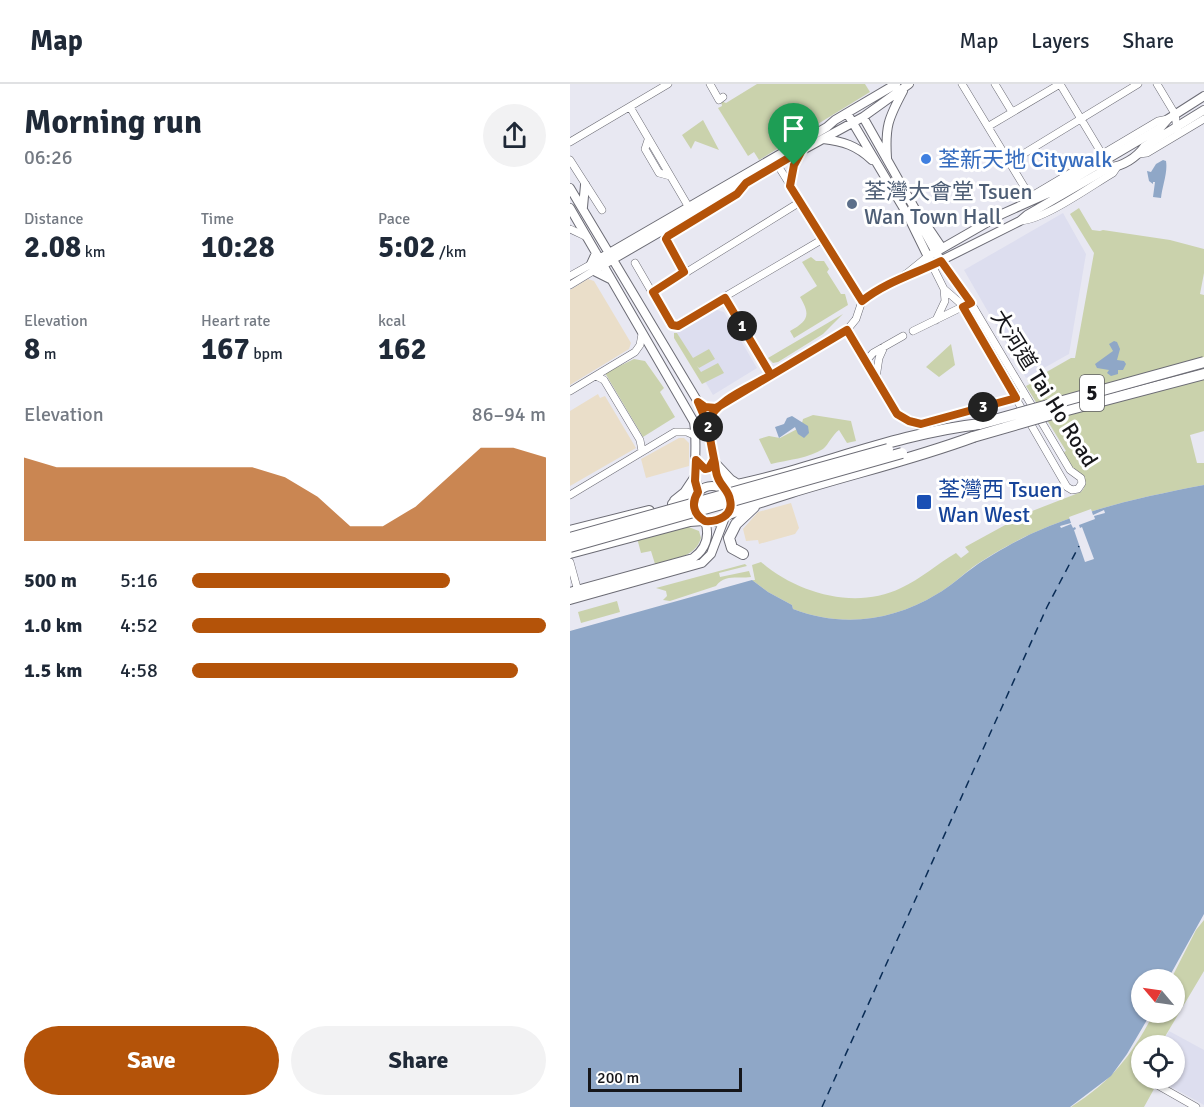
<!DOCTYPE html>
<meta charset="utf-8">
<style>
:root{--surface:#fff;--page:#f2f2f3;--text:#1f2937;--muted:#747a83;--line:#e0e1e3;--accent:#b45309}
body{margin:0;font-family:Signika,"Noto Sans TC",sans-serif;background:var(--page);color:var(--text);height:100vh;display:flex;flex-direction:column;font-size:22px;white-space:nowrap}
*{box-sizing:border-box;margin:0}
p{font-size:20px;color:var(--muted)}
.icon{flex:none;width:33px;height:33px;fill:none;stroke:currentColor;stroke-width:2;stroke-linecap:round;stroke-linejoin:round}
.map{position:relative;flex:1;overflow:hidden}
.details{display:flex;flex-direction:column;background:var(--surface);width:570px}
.details>*{flex:none}
.needle{width:39px;rotate:299deg}
.controls{position:absolute;left:561px;top:885px;display:grid;gap:12px}
.controls a{display:grid;place-items:center;width:54px;height:54px;border-radius:50%;background:var(--surface);box-shadow:0 2px 4px #0004;font-size:30px}
.scale{position:absolute;left:18px;bottom:15px;width:154px;box-sizing:border-box;padding-left:6px;border:3px solid #16161a;border-top:0;font-size:16px;line-height:21px;white-space:nowrap;color:#16161a;-webkit-text-stroke:4px #fff;paint-order:stroke}
.pin{position:absolute;display:grid;place-items:center;width:51px;height:51px;color:#fff;margin:-62px -26px;border-radius:50% 50% 50% 0;rotate:-45deg;box-shadow:0 0 6px #0007}
.pin .icon{rotate:45deg}
.km{position:absolute;width:30px;height:30px;margin:-15px;border-radius:50%;background:#222;color:#fff;font-size:16px;line-height:30px;text-align:center}
.round{display:grid;place-items:center;flex:none;width:63px;height:63px;border-radius:32px;background:var(--page)}
.headline{display:flex;align-items:center;justify-content:space-between;height:102px;padding:0 24px}
h1{font-size:33px;font-weight:700;line-height:45px}
.figures{display:grid;grid-template-columns:repeat(3,1fr);gap:9px;height:102px;padding:6px 24px}
.figures div{display:grid;align-content:center}
.figures b{font-size:30px;font-weight:700}
.figures small{font-size:16px;font-weight:400}
.figures p{font-size:16px}
.chart{height:168px;padding:12px 24px}
.chart p{display:flex;justify-content:space-between}
.chart svg{width:100%;height:108px;margin-top:6px;fill:var(--accent);opacity:.7}
.action{display:flex;gap:12px;margin-top:auto;padding:12px 24px}
.action a{flex:1;height:69px;border-radius:36px;background:var(--accent);color:#fff;font-size:24px;font-weight:700;line-height:69px;text-align:center}
.action a+a{background:var(--page);color:var(--text)}
ul{padding:0 24px;list-style:none;font-size:20px}
li{display:grid;grid-template-columns:96px 72px 1fr;align-items:center;height:45px}
li i{height:15px;border-radius:8px;background:var(--accent)}
header{display:flex;align-items:center;gap:36px;box-sizing:border-box;height:84px;padding:0 30px;background:var(--surface);border-bottom:2px solid var(--line)}
header strong{font-size:28px}
nav{display:flex;gap:33px;margin-inline-start:auto;font-size:21px}
main{display:flex;flex:1;min-height:0}
.map>svg:first-child{display:block}
.built{fill:#dddeef}
.industrial{fill:#eadec9}
.green{fill:#cad2ac}
.water{fill:#8fa7c7}
.pier{fill:#e8e8f2}
.lines{fill:none;stroke-linecap:round;stroke-linejoin:round}
.ferry{stroke:#0a2c55;stroke-width:1.5;stroke-dasharray:8 6;stroke-linecap:butt}
.minor-casing{stroke:#6c6c75;stroke-width:8}
.major-casing{stroke:#6c6c75;stroke-width:10}
.highway-casing{stroke:#6c6c75;stroke-width:12}
.minor{stroke:#fff;stroke-width:7}
.major{stroke:#fff;stroke-width:8}
.highway{stroke:#fff;stroke-width:10}
.highway-bridge-casing{stroke:#6c6c75;stroke-width:12;stroke-linecap:butt}
.highway-bridge{stroke:#fff;stroke-width:10}
.route-casing{stroke:#fff;stroke-width:12}
.route{stroke:#b45309;stroke-width:8}
.shop-dot{fill:#3f7fe0;stroke:#fff;stroke-width:2}
.service-dot{fill:#5c6f8a;stroke:#fff;stroke-width:2}
.transit-dot{fill:#1a4fb4;stroke:#fff;stroke-width:2}
.labels{text-anchor:middle;stroke-width:6;stroke-linejoin:round;paint-order:stroke}
.shield{fill:#fff;stroke:#5c5c5f;stroke-width:1.5}
.shield-label{font-size:21px;font-weight:bold;fill:#16161a}
.shop-label{font-size:22px;fill:#366cbe;stroke:#fff;text-anchor:start}
.service-label{font-size:22px;fill:#4e5e75;stroke:#fff;text-anchor:start}
.street-label{font-size:22px;fill:#16161a;stroke:#fff}
.transit-label{font-size:22px;fill:#164399;stroke:#fff;text-anchor:start}
</style>
<header>
<strong>Map</strong>
<nav><a>Map</a><a>Layers</a><a>Share</a></nav>
</header>
<main>
<section class="details">
<div class="headline"><div><h1>Morning run</h1><p>06:26</p></div><a class="round"><svg class="icon" aria-label="share" viewBox="0 0 24 24"><path d="M12 15V3M7 8l5-5 5 5M5 13v7h14v-7"/></svg></a></div>
<div class="figures">
<div><p>Distance</p><b>2.08<small> km</small></b></div>
<div><p>Time</p><b>10:28</b></div>
<div><p>Pace</p><b>5:02<small> /km</small></b></div>
</div>
<div class="figures">
<div><p>Elevation</p><b>8<small> m</small></b></div>
<div><p>Heart rate</p><b>167<small> bpm</small></b></div>
<div><p>kcal</p><b>162</b></div>
</div>
<div class="chart"><p><span>Elevation</span>86–94 m</p>
<svg viewBox="0 0 160 44" preserveAspectRatio="none"><path d="M0 44V10L10 14L20 14L30 14L40 14L50 14L60 14L70 14L80 18L90 26L100 38L110 38L120 30L130 18L140 6L150 6L160 10V44z"/></svg>
</div>
<ul>
<li><b>500 m</b>5:16<i style="width:73%"></i></li>
<li><b>1.0 km</b>4:52<i style="width:100%"></i></li>
<li><b>1.5 km</b>4:58<i style="width:92%"></i></li>
</ul>
<div class="action"><a>Save</a><a>Share</a></div>
</section>
<div class="map">
<svg width="634" height="1023" viewBox="0 0 634 1023">
<rect width="100%" height="100%" fill="#e8e8f2"/>
<path class="built" d="M493 129 516 170 499 270 456 294 394 186Z
M147 226 154 228 187 284 143 311 107 249Z
M599 947 634 966V1021L587 995 604 994V962L591 961Z"/>
<path class="industrial" d="M18 195 24 197 61 259 59 265 0 301V206Z
M28 310 30 314 35 312 66 364 0 402V327Z
M109 354H114L119 359V382L76 394 71 375Z
M221 419 229 444 225 450 189 460 188 456 176 457 173 445 188 428Z"/>
<path class="green" d="M187 0H295L300 8 189 76 184 68 178 72 148 24 152 22 151 17 156 19Z
M133 36 149 66 125 57 121 65 112 51Z
M509 124 522 146 530 147 533 146 600 156 634 165V189L630 210 634 211V347L620 351 627 379H634V401C576 412 517 425 463 449 445 457 419 472 403 483 391 492 380 503 367 510 323 537 272 544 223 525L222 521 198 508 182 496H185L182 481 191 478C228 510 286 526 331 504 351 495 367 480 386 469L391 474 399 468 395 463 457 429 511 408 514 404 515 393 502 384 494 368 496 367 456 302 460 300 457 296 466 294 501 274H505L524 169 500 130Z
M241 173 246 177H254L259 185 257 188 271 210H275L278 221 224 254 220 247C238 237 241 231 230 213L247 202 232 178Z
M273 230 253 250 208 278 203 279 198 274Z
M104 249H107L123 274 139 265 145 275 129 284 127 282 131 288 148 279 154 289 132 300 104 254Z
M381 260 385 281 369 293 356 283Z
M64 275 75 277 94 304 90 308 105 333 73 353 35 289Z
M243 331 281 337 286 357 277 359 269 346C262 351 259 360 253 365 239 374 218 376 201 380L189 355 199 352 210 354 231 343 233 335Z
M116 442 129 447 131 454C125 474 102 475 85 480L81 467 71 469 67 454Z
M175 480 177 482 149 489 150 493 179 487 181 493C167 495 155 490 146 502L100 517 93 516 97 512 96 507 86 504Z
M47 517 50 528 11 539 8 528Z
M634 836V887L590 961 572 962 570 997 584 1005 574 1023H501C543 996 561 972 584 929L604 928V896L601 895 626 846Z"/>
<path class="water" d="M593 76 596 77C598 88 592 103 591 114L583 113 585 98H583V100L579 97 577 87 581 88 586 80Z
M544 257 547 258 550 265 547 276 554 277 556 280 553 286H548V290L541 292 537 289 539 286 527 284 525 280 543 267 539 260Z
M222 332 238 342 239 349 234 354 228 350 225 343 209 354 205 343 214 340 217 334Z
M634 401V830L598 895 572 896V928L581 929 557 970 541 992 500 1023H0V547L182 496 198 508 222 521 223 525C272 544 323 537 367 510 380 503 391 492 404 483 419 472 446 457 463 449 517 425 576 412 634 401Z"/>
<path class="pier" d="M0 91 98 251 96 253 138 321 117 334 23 184 0 143Z
M521 425 523 431 534 426 535 429 524 432 525 435 509 441 510 444 512 443 524 475 515 478 504 446 506 445 505 443 503 444 501 440 491 444 490 442 501 439 499 433Z"/>
<g class="lines">
<path class="ferry" d="M252 1023 477 523 509 462"/>
<defs>
<path id="minor" d="M140 0 149 16 153 13
M392 0 455 104 460 116 465 110 588 37 598 35
M425 0 442 28
M490 0 532 70
M587 0 605 30 607 46
M60 23 121 127
M419 42 490 0
M78 56 75 65 89 89 100 92
M0 58 98 0
M569 70 577 69 634 35
M0 76 32 126
M440 78 568 0
M207 80 292 217
M220 102 222 83 232 66
M450 137C474 136 521 102 543 89L547 83
M0 145 17 153
M65 179 94 229 105 242 253 155
M114 188 97 158 96 153 167 110 175 100
M336 190 347 188 362 181 374 205 389 218 396 228 497 403 502 406 508 405 512 399 511 394 500 386 401 219 371 177
M0 192 25 178
M0 201 33 181
M83 209 230 118
M155 214 201 291
M366 236 375 217 374 205
M277 246 328 330 339 337 351 340 450 312
M343 247 396 221
M296 277 303 269 333 252
M26 292 34 296 70 356 72 367
M306 294 309 274 314 263
M0 307 65 268 70 261 72 250
M137 339 146 324 277 246 286 235 292 217 336 190 357 173
M0 411 105 348H117L126 352
M0 478 9 511
M582 998 626 1023"/>
<path id="major" d="M277 29 337 130 362 181 450 137 457 131 540 83C552 83 567 73 574 63L634 26
M293 33 345 125 347 134 368 172
M253 55C273 57 287 62 302 76
M317 74C315 43 318 35 333 7
M0 104 128 318 137 339 146 388 151 403
M13 123 15 101
M0 124 124 338C128 362 122 385 128 408
M347 127 372 164
M357 173 432 130 481 108 590 44 598 35 634 12
M29 175 257 43 265 36 326 0
M21 180 26 169
M33 181 207 80 293 33 339 0
M24 187 40 195
M126 377 135 385 139 384 144 375
M124 420a18 18 0 1 1 36 0a18 18 0 1 1-36 0Z
M0 508 123 474C136 465 140 452 135 437
M0 516 132 479 141 470 155 433"/>
<path id="highway" d="M486 329 634 290
M145 380 160 396 168 401
M152 404C239 388 321 350 410 340
M105 417 115 409 125 394
M103 420 114 417 127 409
M156 431C236 399 322 383 403 353
M0 447 79 427
M0 469 120 437 133 436
M173 470 162 464 159 454 166 440 184 423"/>
</defs>
<use href="#minor" class="minor-casing"/>
<use href="#major" class="major-casing"/>
<use href="#highway" class="highway-casing"/>
<use href="#minor" class="minor"/>
<use href="#major" class="major"/>
<use href="#highway" class="highway"/>
<defs>
<path id="highway-bridge" d="M410 340 634 278
M403 353 486 329
M0 454 318 365
M0 463 332 369"/>
</defs>
<use href="#highway-bridge" class="highway-bridge-casing"/>
<use href="#highway-bridge" class="highway-bridge"/>
</g>
<g class="lines">
<defs>
<path id="route" d="M224 81 232 66 176 99 167 110 98 152 96 155 114 188 83 208 102 241 108 242 155 214 201 291C179 304 147 315 137 339L144 375C146 382 145 388 148 394 151 402 159 407 160 416 164 432 147 438 135 437 123 430 121 419 128 408L125 397 126 376 135 385 139 384 144 375 137 339 128 318 135 323 146 324 277 246 327 330 339 337 351 340 446 314 393 223 401 219 371 177C344 190 316 198 292 217L220 102 224 81"/>
</defs>
<use href="#route" class="route-casing"/>
<use href="#route" class="route"/>
</g>
<circle class="shop-dot" cx="356" cy="75" r="6"/>
<circle class="service-dot" cx="282" cy="120" r="6"/>
<rect class="transit-dot" x="346" y="410" width="16" height="16" rx="3"/>
<g class="labels">
<rect class="shield" x="510" y="291" width="24" height="36" rx="4.5"/>
<g class="shield-label">
<text x="522" y="316">5</text>
</g>
<g class="shop-label">
<text x="368" y="83">荃新天地 Citywalk</text>
</g>
<g class="service-label">
<text x="294" y="115">荃灣大會堂 Tsuen<tspan x="294" dy="25">Wan Town Hall</tspan></text>
</g>
<g class="street-label">
<text transform="translate(475 304) rotate(58)" y="8">大河道 Tai Ho Road</text>
</g>
<g class="transit-label">
<text x="368" y="413">荃灣西 Tsuen<tspan x="368" dy="25">Wan West</tspan></text>
</g>
</g>
</svg>
<div class="controls">
<a><svg class="needle" viewBox="-14 -14 28 28"><path d="M0-13l5 13h-10z" fill="#e53935"/><path d="M0 13l5-13h-10z" fill="#747a83"/></svg></a>
<a><svg class="icon" aria-label="locate" viewBox="0 0 24 24"><circle cx="12" cy="12" r="6"/><path d="M12 2v4M12 18v4M2 12h4M18 12h4"/></svg></a>
</div>
<div class="scale">200 m</div>
<div class="pin" style="left:224px;top:81px;background:#1e9e55"><svg class="icon" aria-label="arrive" viewBox="0 0 24 24"><path d="M6 21V4h12l-3 4 3 4H6"/></svg></div>
<b class="km" style="left:172px;top:242px">1</b>
<b class="km" style="left:138px;top:343px">2</b>
<b class="km" style="left:413px;top:323px">3</b>
</div>
</main>
